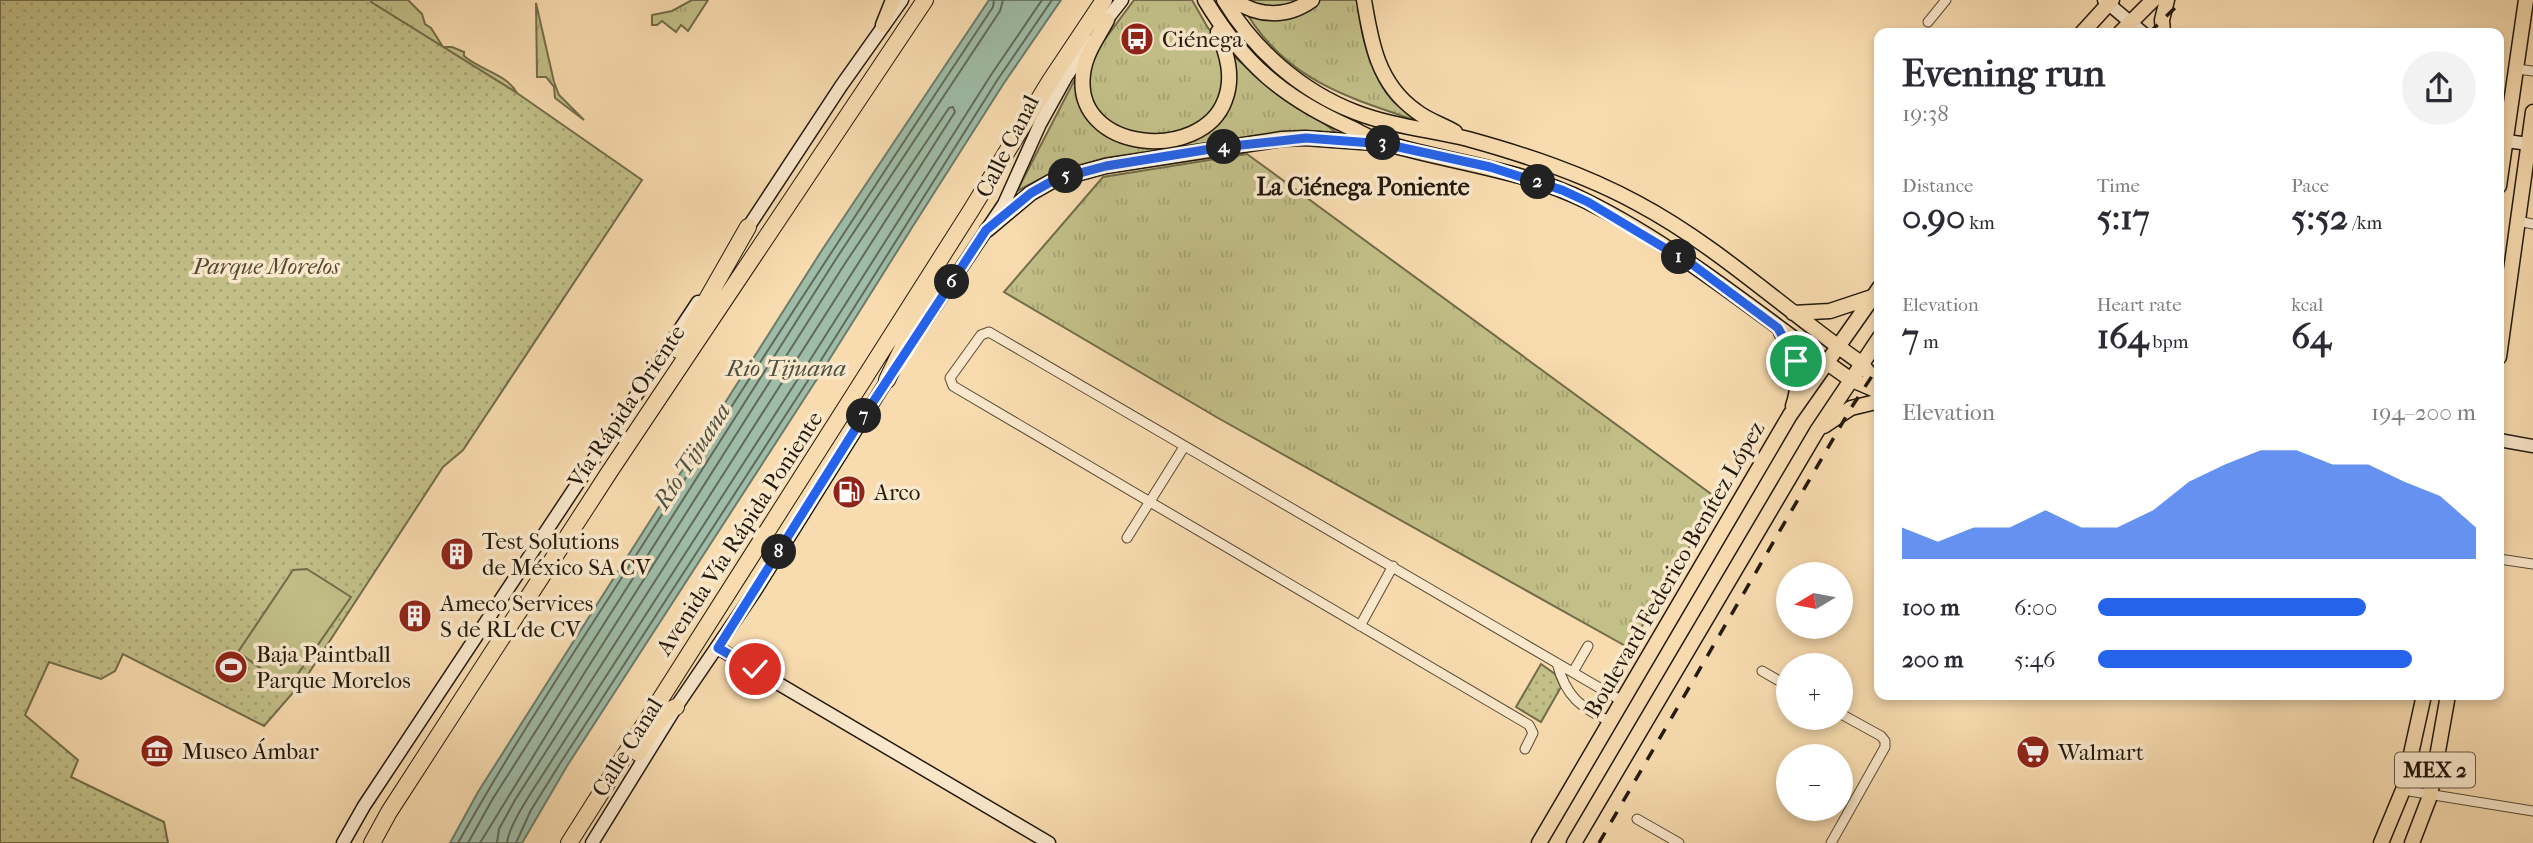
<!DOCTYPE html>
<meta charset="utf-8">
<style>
:root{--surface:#fff;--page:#f2f2f3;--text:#2b2b33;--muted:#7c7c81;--accent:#2563eb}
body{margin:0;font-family:"IM FELL French Canon",serif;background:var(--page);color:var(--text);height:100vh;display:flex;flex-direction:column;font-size:26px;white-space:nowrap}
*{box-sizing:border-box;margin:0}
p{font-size:23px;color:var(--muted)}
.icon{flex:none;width:38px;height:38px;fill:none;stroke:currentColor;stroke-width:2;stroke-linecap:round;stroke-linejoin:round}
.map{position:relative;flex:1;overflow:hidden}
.details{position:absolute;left:1874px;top:28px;width:630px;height:672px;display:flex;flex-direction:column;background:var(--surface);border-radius:14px;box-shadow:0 4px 10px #0003}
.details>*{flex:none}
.needle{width:46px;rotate:260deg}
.buttons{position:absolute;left:1776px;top:562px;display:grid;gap:14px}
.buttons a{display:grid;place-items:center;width:77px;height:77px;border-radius:50%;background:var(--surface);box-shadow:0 4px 10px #0003;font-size:35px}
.pin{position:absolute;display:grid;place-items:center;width:60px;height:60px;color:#fff;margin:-30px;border:4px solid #fff;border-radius:50%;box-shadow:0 2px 7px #0007}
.km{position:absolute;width:35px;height:35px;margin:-18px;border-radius:50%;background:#222;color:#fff;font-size:19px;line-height:35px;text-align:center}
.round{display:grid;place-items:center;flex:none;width:74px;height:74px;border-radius:37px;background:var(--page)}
.overview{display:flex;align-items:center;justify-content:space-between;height:119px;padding:0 28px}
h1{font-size:38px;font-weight:800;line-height:52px}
.stats{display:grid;grid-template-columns:repeat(3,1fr);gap:10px;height:119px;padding:7px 28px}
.stats div{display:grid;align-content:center}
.stats b{font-size:35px;font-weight:800}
.stats small{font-size:19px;font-weight:400}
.stats p{font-size:19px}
.chart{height:196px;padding:14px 28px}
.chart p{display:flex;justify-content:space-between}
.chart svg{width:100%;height:126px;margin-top:7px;fill:var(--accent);opacity:.7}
ul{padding:0 28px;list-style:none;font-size:23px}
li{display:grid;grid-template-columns:112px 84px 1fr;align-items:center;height:52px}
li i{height:18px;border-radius:9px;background:var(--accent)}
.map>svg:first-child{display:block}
.grass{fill:url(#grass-tufts);stroke:#726c4a;stroke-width:2}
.park{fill:url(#park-dots);stroke:#726c4a;stroke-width:2}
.pitch{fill:#c2bf88;stroke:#726c4a;stroke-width:2}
.water{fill:#9ebca8;stroke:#6c7b6a;stroke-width:2}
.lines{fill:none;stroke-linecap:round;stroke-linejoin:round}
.shore{stroke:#606a5a;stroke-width:2}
.street-casing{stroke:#584a35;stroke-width:11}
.secondary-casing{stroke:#22190c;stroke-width:15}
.primary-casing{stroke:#22190c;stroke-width:17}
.highway-casing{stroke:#22190c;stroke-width:18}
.street{stroke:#fae8cc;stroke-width:9}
.secondary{stroke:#fae8cc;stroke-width:12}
.primary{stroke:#f8dcb0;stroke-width:14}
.highway{stroke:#f8dcb0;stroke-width:16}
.rail{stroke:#22190c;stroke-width:3.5;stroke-dasharray:12 12;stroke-linecap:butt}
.route-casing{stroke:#fff;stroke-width:14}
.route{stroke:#2563eb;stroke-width:9}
.labels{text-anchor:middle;stroke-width:7;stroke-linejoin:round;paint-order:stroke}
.shield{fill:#fae8cc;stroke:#635746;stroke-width:2}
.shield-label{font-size:21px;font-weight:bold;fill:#22190c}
.poi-label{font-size:23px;fill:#22190c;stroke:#fae8cc;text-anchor:start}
.street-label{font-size:23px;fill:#22190c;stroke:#fae8cc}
.park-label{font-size:23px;font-style:italic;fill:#524b31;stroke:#fae8cc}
.neighbourhood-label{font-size:24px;font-weight:bold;fill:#22190c;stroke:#fae8cc}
.water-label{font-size:24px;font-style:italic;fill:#4d5243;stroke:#fae8cc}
</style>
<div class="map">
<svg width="2533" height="843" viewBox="0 0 2533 843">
<defs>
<pattern id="grass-tufts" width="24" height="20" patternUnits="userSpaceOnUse" patternTransform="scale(1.75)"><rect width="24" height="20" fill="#c2bf88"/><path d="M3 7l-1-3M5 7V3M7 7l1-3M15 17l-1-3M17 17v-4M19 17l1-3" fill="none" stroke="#a6a474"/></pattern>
<pattern id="park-dots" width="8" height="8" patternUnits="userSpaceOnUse" patternTransform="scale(1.75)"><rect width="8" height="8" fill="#c2bf88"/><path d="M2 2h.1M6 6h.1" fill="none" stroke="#a6a474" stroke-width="1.8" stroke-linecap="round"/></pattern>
</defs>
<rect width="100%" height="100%" fill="#f8dcb0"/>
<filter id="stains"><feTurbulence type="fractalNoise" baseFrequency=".00286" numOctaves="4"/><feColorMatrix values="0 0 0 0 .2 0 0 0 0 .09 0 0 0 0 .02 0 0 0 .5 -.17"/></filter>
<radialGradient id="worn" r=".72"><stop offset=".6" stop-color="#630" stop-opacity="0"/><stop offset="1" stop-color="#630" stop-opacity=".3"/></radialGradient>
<path class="grass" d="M372 0H408L422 14 425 24 431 28 443 47H452L464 52V56C480 70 507 74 517 93L371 2Z
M692 0H708L688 31 681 25 676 32 662 21 657 25H652V15L672 11Z
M1134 0H1192L1208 28 1239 61 1337 133 1313 131 1260 135 1105 158 1050 174 1017 191 1074 81Z
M1239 0H1358C1364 35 1368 74 1393 101 1404 112 1422 119 1435 127 1352 98 1283 84 1239 0Z
M536 3 554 82 559 95 584 120 555 98 554 87 546 77H537Z
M1247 154 1718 499 1629 648 1218 418 1004 292 1103 177Z"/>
<path class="park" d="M0 0H372L371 2 517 93 642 180 463 450 443 467 305 679 264 726 123 654 115 671 101 679 49 662 25 715 78 760 71 777 164 822 168 843H0Z
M1541 664 1555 674 1561 687 1541 722 1516 707Z"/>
<path class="pitch" d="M307 569 351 597 288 688 238 652 293 570Z"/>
<path class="water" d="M989 0H1061L1004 83 913 226 817 379 567 766 522 843H450L478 792 822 250Z"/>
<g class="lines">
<path class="shore" d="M458 843C516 739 583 639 647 538 761 360 876 183 993 7L994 0
M468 843 492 800 836 259 1000 11 1003 0
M480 843 585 672 844 265 949 108 953 107 955 112 515 800 499 829 497 843
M507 843C509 822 542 777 554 757L803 371 991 75 1042 0
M516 843 531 810 561 762 811 376 998 79 1052 0"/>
<defs>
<path id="street" d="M1928 22 1946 0
M2517 69 2533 71
M2518 221 2533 224
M1127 538 1184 447
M2499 559 2533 564
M1360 626 1393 566
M1557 663C1566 697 1580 707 1611 722
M1762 671 1788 686
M1573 672 1588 646
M1525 749 1533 733 1529 725 953 386 950 378 981 335 989 332 1622 701
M2403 790 2533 811
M1637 819 1679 843
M1831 843 1885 747V741L1881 736 1841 714"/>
<path id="secondary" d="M2104 0 2143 33
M1101 27 1122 0
M2499 140 2529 144
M743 235 841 86 902 0
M910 344 1004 204 1040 124 1066 77 1090 42
M2499 440 2533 446
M718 648 1049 843
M343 843 364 806 698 302
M592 843 676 707 755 591 891 374"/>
<path id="primary" d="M1205 0C1243 63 1282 97 1349 127 1362 133 1375 141 1388 144 1454 163 1524 170 1586 201 1681 248 1764 319 1850 379L1880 392
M1224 0C1254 50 1301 91 1355 112 1391 126 1431 130 1468 139 1526 155 1584 174 1637 203 1718 246 1786 311 1861 363L1880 387
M1234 0C1258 17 1287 18 1312 0
M1364 0C1371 43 1378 84 1416 111 1427 120 1443 125 1455 132
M1107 20C1098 37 1085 54 1083 74 1073 153 1202 163 1225 100 1234 77 1227 54 1218 32
M883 25 893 0
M2082 33 2112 0
M2120 33 2153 0
M2163 33 2162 20 2167 0
M2499 186 2526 0
M987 230 1031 193 1054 180 1106 166 1282 139 1305 138 1374 143
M1793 313 1830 311 1872 297
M1781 332C1795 357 1803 377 1793 406
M2499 357 2533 112
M1824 426 1851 408 1880 401
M1539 843 1790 415 1880 287
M1574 843 1817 431 1880 337
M2381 843 2403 790 2424 695
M2412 843 2430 796 2448 695"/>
<path id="highway" d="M678 350 748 227
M887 380 933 285
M638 753C648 738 659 714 676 707
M372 843 389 812 610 471 925 0
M569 843 970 212 1050 81 1104 0"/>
</defs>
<use href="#street" class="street-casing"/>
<use href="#secondary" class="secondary-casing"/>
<use href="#primary" class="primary-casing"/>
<use href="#highway" class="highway-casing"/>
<use href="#street" class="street"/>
<use href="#secondary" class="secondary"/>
<use href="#primary" class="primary"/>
<use href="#highway" class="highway"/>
<path class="rail" d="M2149 33 2183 0
M1599 843 1851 408 1880 364"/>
</g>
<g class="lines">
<defs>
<path id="route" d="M755 669 718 648 856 428 986 230 1031 193 1054 180 1106 166 1223 147 1306 138 1385 144 1490 167 1562 190 1588 202 1693 265 1778 328 1796 361"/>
</defs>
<use href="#route" class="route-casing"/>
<use href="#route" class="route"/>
</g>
<defs>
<symbol id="bus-disc" viewBox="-11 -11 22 22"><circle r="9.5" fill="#8f2418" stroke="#fae8cc"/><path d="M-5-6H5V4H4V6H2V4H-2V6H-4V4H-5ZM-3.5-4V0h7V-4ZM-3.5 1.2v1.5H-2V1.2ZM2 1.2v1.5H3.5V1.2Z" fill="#fff"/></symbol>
<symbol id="fuel-disc" viewBox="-11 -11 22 22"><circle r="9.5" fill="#8f2418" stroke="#fae8cc"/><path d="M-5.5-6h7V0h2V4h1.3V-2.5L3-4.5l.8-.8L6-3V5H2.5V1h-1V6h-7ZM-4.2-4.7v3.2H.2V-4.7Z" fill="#fff"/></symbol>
<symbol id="building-disc" viewBox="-11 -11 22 22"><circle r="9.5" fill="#8f2418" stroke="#fae8cc"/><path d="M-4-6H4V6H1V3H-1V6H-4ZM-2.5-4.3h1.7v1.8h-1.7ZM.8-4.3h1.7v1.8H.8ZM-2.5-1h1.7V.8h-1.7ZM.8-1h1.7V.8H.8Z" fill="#fff"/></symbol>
<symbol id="stadium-disc" viewBox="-11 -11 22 22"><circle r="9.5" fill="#8f2418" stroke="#fae8cc"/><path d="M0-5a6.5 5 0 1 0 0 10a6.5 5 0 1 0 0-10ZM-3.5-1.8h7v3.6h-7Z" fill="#fff"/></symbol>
<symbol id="museum-disc" viewBox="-11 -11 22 22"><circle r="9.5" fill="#8f2418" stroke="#fae8cc"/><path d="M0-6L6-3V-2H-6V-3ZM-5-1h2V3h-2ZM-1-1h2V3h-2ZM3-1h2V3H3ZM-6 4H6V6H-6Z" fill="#fff"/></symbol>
<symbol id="supermarket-disc" viewBox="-11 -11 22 22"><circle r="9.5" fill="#8f2418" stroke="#fae8cc"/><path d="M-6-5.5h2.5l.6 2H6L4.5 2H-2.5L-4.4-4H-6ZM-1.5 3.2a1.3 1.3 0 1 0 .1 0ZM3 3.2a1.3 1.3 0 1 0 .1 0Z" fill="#fff"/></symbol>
</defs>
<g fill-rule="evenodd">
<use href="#bus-disc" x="1118" y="20" width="38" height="38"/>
<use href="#fuel-disc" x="830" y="473" width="38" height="38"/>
<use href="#building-disc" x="438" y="535" width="38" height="38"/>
<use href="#building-disc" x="396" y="597" width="38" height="38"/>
<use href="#stadium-disc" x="212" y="648" width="38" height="38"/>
<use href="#museum-disc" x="138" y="732" width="38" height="38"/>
<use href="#supermarket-disc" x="2014" y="733" width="38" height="38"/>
</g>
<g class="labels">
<rect class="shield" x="2395" y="752.5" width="80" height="35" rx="5"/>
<g class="shield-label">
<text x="2435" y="777">MEX 2</text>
</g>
<g class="poi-label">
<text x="1162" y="47">Ciénega</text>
<text x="874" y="500">Arco</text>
<text x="482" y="549">Test Solutions<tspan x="482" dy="26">de México SA CV</tspan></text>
<text x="440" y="611">Ameco Services<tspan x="440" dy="26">S de RL de CV</tspan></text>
<text x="256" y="662">Baja Paintball<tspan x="256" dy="26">Parque Morelos</tspan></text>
<text x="182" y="759">Museo Ámbar</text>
<text x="2058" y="760">Walmart</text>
</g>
<g class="street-label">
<text transform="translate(1007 146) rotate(-63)" y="8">Calle Canal</text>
<text transform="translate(626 406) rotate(-56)" y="8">Vía Rápida Oriente</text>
<text transform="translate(739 533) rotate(-57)" y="8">Avenida Vía Rápida Poniente</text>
<text transform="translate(1674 569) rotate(-60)" y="8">Boulevard Federico Benítez López</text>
<text transform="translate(627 747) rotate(-58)" y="8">Calle Canal</text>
</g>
<g class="park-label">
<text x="266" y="274">Parque Morelos</text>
</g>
<g class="neighbourhood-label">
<text x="1363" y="195">La Ciénega Poniente</text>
</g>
<g class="water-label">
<text x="786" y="376">Rio Tijuana</text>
<text transform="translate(692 456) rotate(-57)" y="8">Río Tijuana</text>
</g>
</g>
<rect width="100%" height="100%" filter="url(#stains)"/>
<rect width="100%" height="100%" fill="url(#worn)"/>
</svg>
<div class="buttons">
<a><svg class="needle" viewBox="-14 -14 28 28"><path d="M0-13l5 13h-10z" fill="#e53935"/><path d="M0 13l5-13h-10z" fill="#7c7c81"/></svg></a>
<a>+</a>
<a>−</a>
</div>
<div class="pin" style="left:1796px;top:361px;background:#1e9e55"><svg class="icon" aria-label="arrive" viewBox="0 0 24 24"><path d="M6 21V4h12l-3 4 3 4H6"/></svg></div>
<div class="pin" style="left:755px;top:669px;background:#d93025"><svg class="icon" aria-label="check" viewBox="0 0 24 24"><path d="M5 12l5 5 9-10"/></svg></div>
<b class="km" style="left:1679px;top:257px">1</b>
<b class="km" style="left:1538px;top:182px">2</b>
<b class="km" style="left:1383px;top:143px">3</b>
<b class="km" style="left:1224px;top:147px">4</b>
<b class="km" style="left:1066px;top:176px">5</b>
<b class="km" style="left:952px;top:282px">6</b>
<b class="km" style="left:864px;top:416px">7</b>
<b class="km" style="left:779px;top:552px">8</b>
<section class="details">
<div class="overview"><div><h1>Evening run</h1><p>19:38</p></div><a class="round"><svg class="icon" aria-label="share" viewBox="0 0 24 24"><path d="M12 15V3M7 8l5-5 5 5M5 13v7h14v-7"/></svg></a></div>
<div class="stats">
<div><p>Distance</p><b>0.90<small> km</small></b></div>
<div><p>Time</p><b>5:17</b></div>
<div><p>Pace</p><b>5:52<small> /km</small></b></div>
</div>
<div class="stats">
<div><p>Elevation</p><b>7<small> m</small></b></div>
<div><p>Heart rate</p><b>164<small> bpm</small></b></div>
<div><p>kcal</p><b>64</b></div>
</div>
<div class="chart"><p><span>Elevation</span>194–200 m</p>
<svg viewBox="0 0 160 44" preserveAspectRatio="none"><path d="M0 44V33L10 38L20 33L30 33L40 27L50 33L60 33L70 27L80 17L90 11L100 6L110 6L120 11L130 11L140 17L150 22L160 33V44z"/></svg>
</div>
<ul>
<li><b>100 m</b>6:00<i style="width:71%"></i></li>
<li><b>200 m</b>5:46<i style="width:83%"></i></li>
</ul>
</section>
</div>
